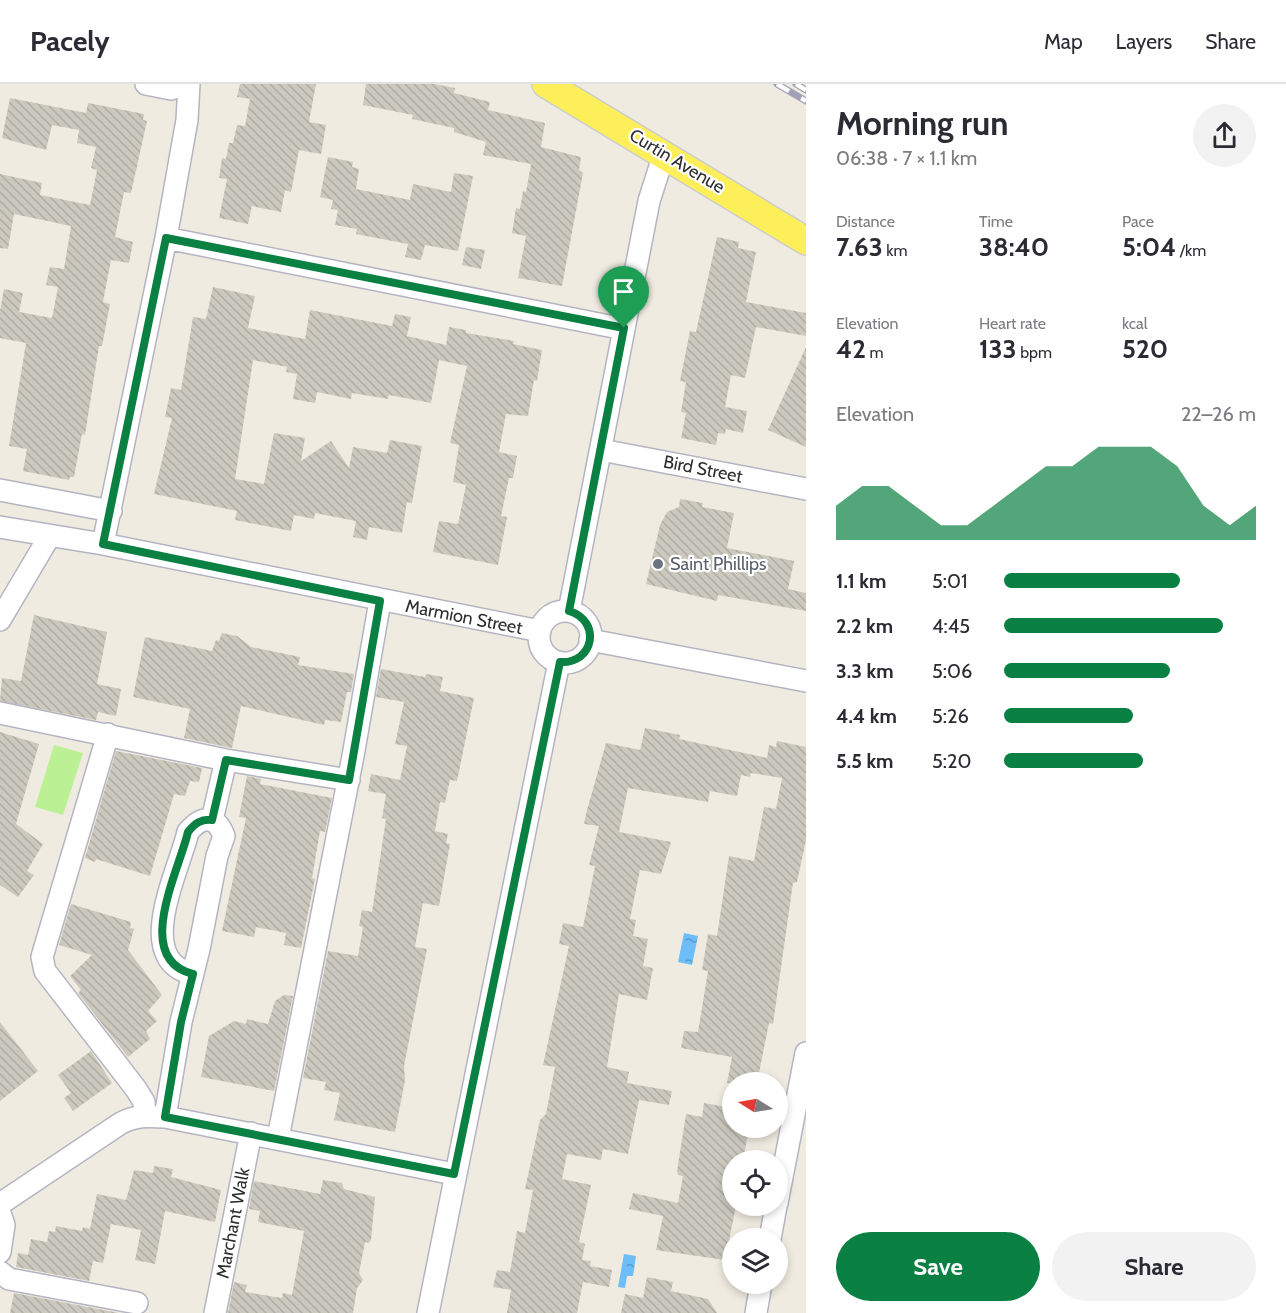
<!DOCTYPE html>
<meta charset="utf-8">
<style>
:root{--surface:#fff;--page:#f2f2f3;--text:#2b2b33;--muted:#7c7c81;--line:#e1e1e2;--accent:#0b8043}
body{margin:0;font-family:Cabin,sans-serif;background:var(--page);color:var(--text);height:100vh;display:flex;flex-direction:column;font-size:22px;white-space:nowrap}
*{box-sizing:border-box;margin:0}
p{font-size:20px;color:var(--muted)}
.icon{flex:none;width:33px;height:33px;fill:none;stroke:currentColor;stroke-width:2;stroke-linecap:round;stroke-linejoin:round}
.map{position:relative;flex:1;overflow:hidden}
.details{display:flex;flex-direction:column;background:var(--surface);width:480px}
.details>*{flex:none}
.needle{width:39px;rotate:281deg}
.buttons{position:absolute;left:722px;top:988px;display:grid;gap:12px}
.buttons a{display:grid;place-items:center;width:66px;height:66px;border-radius:50%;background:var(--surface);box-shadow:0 3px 9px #0003;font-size:30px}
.pin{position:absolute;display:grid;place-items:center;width:51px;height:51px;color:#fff;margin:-62px -26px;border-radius:50% 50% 50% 0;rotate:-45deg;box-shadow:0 0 6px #0007}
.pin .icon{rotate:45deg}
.round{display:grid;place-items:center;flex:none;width:63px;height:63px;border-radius:32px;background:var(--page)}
.summary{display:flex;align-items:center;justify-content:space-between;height:102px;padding:0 30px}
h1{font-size:33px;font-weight:700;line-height:45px}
.metrics{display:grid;grid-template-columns:repeat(3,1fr);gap:9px;height:102px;padding:6px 30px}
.metrics div{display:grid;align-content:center}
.metrics b{font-size:26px;font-weight:700}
.metrics small{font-size:16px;font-weight:400}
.metrics p{font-size:16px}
.chart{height:168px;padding:12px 30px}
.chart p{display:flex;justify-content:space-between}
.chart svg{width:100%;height:108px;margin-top:6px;fill:var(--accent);opacity:.7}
.action{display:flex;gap:12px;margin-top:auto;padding:12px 30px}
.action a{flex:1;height:69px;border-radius:36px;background:var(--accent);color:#fff;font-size:24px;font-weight:700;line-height:69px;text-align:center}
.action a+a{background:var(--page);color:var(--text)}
ul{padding:0 30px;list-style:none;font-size:20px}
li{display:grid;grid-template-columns:96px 72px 1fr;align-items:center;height:45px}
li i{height:15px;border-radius:8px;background:var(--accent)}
header{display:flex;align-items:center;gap:36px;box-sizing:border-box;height:84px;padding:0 30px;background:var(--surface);border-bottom:2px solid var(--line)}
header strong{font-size:28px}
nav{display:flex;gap:33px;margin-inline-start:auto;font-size:21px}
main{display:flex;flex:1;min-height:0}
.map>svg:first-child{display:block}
.pitch{fill:#bbf194}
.water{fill:url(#water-ripples)}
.building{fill:url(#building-back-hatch)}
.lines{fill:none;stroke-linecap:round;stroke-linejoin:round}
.minor-casing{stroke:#b4b4c2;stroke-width:24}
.major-casing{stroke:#cdcdcd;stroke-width:30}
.minor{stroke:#fff;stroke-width:21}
.major{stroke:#fcef59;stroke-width:27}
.rail-casing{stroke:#a2a1b9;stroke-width:7}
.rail{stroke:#fff;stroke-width:4.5;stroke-dasharray:14;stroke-linecap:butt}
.route-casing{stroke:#fff;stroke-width:12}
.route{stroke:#0b8043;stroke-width:8}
.worship-dot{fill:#6b7280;stroke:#fff;stroke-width:2}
.labels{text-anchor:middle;stroke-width:4.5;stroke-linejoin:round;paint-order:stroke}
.street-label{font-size:18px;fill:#2e2e2e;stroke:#fff}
.worship-label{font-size:18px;fill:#5b616d;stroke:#fff;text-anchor:start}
</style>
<header>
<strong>Pacely</strong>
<nav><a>Map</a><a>Layers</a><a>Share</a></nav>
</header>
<main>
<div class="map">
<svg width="806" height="1229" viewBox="0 0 806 1229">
<defs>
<pattern id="water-ripples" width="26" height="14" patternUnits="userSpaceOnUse" patternTransform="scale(1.5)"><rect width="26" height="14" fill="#6cbdf8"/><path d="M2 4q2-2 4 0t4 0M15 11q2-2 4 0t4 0" fill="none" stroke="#599ac9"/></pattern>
<pattern id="building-back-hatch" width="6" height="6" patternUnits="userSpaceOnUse" patternTransform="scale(1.5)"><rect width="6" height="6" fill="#cbc9be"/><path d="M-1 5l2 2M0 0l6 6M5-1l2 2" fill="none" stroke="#afada4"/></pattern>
</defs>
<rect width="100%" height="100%" fill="#f0ebe0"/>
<path class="pitch" d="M54 661 83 669 63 731 35 723Z"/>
<path class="water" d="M684 849 698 852 692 881 678 878Z
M624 1170 636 1172 633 1192H627L625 1204 618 1203Z"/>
<path class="building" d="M240 0H316L309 38 326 41 321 70 299 66 291 108 285 106 281 128 252 122 248 140 219 134 227 95 219 94 222 74 226 75 229 59H233L237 41 245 42 250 15 237 13Z
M366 0H434L455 4 454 9 490 18 488 26 545 39 541 63 581 73 579 86 583 89 562 202 518 194 526 152 512 149 516 124 520 125 523 107 526 108 531 80 483 71 486 58 454 48V44L412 35 413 31 363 21Z
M10 14 86 29 88 19 144 30 143 36 147 37 131 109 124 108 115 153 133 158 129 179 111 176 103 218 110 220 102 262H99L85 351 82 350 74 393H70L69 396 23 387 27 365 9 362 26 259 0 254V227L4 205 23 209 19 228 52 234 58 203 46 201 50 183 64 185 71 142 14 130 8 165 0 164V90L42 99 40 111 90 121 97 86 91 84 96 63 77 59 79 46 52 41 46 66 2 54Z
M328 73 353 78 352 83 359 85 356 105 410 116 413 100 451 108 454 89 473 92 458 167 425 161 421 176 405 173 408 160 356 150 357 145 335 141 338 126 331 125 333 116 320 113Z
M717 153 739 158 738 164 756 168 746 218 806 229V252L756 243 745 294 731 291 725 323 747 327 743 349 726 345 725 350 718 349 716 361 681 354 686 329 681 328 686 298 680 297 690 247 696 248Z
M466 163 485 166 481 185 462 181Z
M213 203 255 212 248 244 305 255 310 226 392 242 395 230 411 233 407 252 446 261 449 243 466 246V249L514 257 513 260 542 266 537 297 534 296 528 332 506 330 499 368 517 372 513 394H509L501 432 507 433 498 481 433 468 439 437 458 440 466 401 453 398 459 361 450 359 467 282 439 276 431 319 389 311 388 315 352 309 351 315 317 308 315 319 293 315 297 290 286 288 287 283 253 276 235 395 264 400 274 349 305 354 301 377 331 357 349 384 353 363 387 369 390 356 422 362 412 419 407 418 402 449 369 443 367 456 353 453 356 437 315 429 314 435 294 431 291 447 235 436 237 427 154 410 172 334 165 333 171 304 181 306 193 233 206 235Z
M806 263V363L768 346Z
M680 415 703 419 702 423 734 429 727 464 794 477 788 505 806 509V527L718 511 717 517 646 500 660 441 667 428 679 423Z
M34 531 107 548 97 600 121 605 116 632 98 628 96 636 0 617 2 594 21 597Z
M222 549 237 552 251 563 300 573 298 581 354 590 351 608H347L341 638 325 636 324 641 241 622 232 664 184 654 190 625 133 613 145 553 212 567 216 556 219 557Z
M381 585 425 593 426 590 443 593 440 607 474 614 457 697 450 696 445 719 440 718 435 747 448 750 446 759 450 760 439 822 423 819 415 863 427 865 404 982 405 996 395 1048 334 1036 340 1009 324 1006 326 998 303 994 328 867 358 872 363 843 359 842 362 826 372 828 386 735 382 734 386 710 368 707 371 690 400 696 407 662 395 660 404 618 376 613Z
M645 644 680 651 679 655 767 674 769 661 776 663 777 657 806 663V756L797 798 793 799 773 940 769 939 757 999H727L732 973 681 964 684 947 698 948 708 887 702 886 708 850 717 852 729 772 754 777 764 723 776 725 782 694 751 689 750 693 741 691 737 712 710 707 708 718 628 704 619 748 671 758 661 790 640 786 630 835 636 836 633 852 648 855 643 882 653 884 647 916 619 910 607 983 629 988 627 999 672 1007 669 1021 639 1016 628 1070 603 1065 601 1076 567 1070 562 1095 591 1101 579 1158 585 1160 582 1176 591 1177 590 1182 612 1186 609 1203 583 1198 577 1229H507L511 1206 493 1203 497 1186 510 1188 517 1147 525 1149 533 1106 525 1105 540 1036 546 1030 555 983 543 981 569 862 559 860 563 839 583 843 595 782 589 781 599 742 584 740 587 726 606 659 640 666Z
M0 648 39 660 16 740 43 760 27 787 34 791 18 813 0 801Z
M116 667 202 684 199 698 190 697 185 712 174 710 150 792 96 775 95 778 85 774Z
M247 692 261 695 260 700 332 714 325 748 320 747 312 794 315 795 301 864 284 861 286 849 256 843 254 853 222 847 246 734 239 733Z
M71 820 131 838 130 844 134 845 128 866 162 911 148 927 157 937 146 947 150 955 128 973 78 909 81 906 70 892 92 871 59 861Z
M284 911 293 912 274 1007 201 993 209 952 234 937 246 940 247 935 268 940 275 917Z
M0 938 38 987 0 1017Z
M91 967 112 999 73 1027 64 1014 71 1009 58 991Z
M704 1019 732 1024V1044H749L743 1077H732V1122H736L725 1176 656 1166 663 1132 629 1125 633 1109 678 1119 683 1092 678 1091 677 1087 686 1030 702 1033Z
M154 1082 173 1085 171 1093 221 1106 215 1138 165 1127 155 1180 135 1176 141 1146 111 1140 103 1179 93 1177 89 1197 16 1183 18 1169 28 1171 31 1155 47 1158 49 1147 55 1148 56 1142 82 1147 83 1143 90 1145 97 1110 126 1116 134 1086 153 1089Z
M323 1096 342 1099 344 1105 375 1113 371 1156 369 1159 365 1158 359 1189 363 1196 357 1204 353 1229H228L234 1198 247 1201 245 1208 282 1214 283 1209 292 1211 304 1147 258 1138 260 1127 249 1125 254 1097 320 1110Z
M647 1193 673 1198 671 1207 708 1215 717 1229H621L625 1210 643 1214Z
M14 1209 119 1229H10Z"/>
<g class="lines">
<defs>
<path id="minor" d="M146 0 171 5 182 0
M166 154 624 245
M601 366 806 405
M0 406 111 427
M0 443 103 460 540 547
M103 460 166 154 187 36 189 0
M569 527 649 117 664 70
M539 553a26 26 0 1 1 52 0a26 26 0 1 1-52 0Z
M0 536 49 453
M590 556 806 597
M0 629 226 676 349 696
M108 650 42 873 45 887 136 1005 144 1018 145 1032
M212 736 226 676
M165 1033 181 938 199 865 217 772 224 752C216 731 202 731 188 748 179 787 132 876 193 890
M278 1054 353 672 380 517
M777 1119 806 969
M0 1120 121 1039C136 1031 148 1032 165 1033L454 1090
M0 1129 4 1141 0 1168
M770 1155 776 1122
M0 1188 9 1195 137 1219
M215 1229 251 1049
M428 1229 559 578
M756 1229 761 1200"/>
<path id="major" d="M546 0 806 157"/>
</defs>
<use href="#minor" class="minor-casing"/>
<use href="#major" class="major-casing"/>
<use href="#minor" class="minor"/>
<use href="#major" class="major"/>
<defs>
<path id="rail" d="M777 0 806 17
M796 0 806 6"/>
</defs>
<use href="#rail" class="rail-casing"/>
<use href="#rail" class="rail"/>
</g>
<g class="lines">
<defs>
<path id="route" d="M166 154 624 244 569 527C602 537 594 580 560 578L454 1090 165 1033 181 938 193 890C132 875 179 787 188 748 195 739 201 735 212 736L226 676 349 696 380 517 103 460Z"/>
</defs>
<use href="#route" class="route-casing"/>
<use href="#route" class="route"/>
</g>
<circle class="worship-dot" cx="658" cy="480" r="6"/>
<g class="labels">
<g class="street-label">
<text transform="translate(677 77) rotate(31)" y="6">Curtin Avenue</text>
<text transform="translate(703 385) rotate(11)" y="6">Bird Street</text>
<text transform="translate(464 533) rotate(11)" y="6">Marmion Street</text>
<text transform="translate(233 1139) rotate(-79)" y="6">Marchant Walk</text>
</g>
<g class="worship-label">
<text x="670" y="486">Saint Phillips</text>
</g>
</g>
</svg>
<div class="buttons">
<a><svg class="needle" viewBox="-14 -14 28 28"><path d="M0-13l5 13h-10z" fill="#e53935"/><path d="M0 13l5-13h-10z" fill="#7c7c81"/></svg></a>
<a><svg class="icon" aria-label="locate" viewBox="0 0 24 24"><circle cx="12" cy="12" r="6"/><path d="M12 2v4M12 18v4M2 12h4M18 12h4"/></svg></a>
<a><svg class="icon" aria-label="layers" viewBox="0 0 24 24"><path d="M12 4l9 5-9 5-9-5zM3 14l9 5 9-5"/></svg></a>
</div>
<div class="pin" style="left:624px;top:244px;background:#1e9e55"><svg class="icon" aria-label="arrive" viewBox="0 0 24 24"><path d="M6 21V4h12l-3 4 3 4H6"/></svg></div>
</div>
<section class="details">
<div class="summary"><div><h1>Morning run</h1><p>06:38 · 7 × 1.1 km</p></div><a class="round"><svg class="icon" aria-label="share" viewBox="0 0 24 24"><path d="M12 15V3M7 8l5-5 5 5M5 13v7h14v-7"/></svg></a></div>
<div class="metrics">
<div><p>Distance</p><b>7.63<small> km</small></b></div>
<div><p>Time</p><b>38:40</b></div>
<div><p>Pace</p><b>5:04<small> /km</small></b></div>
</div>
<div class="metrics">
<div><p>Elevation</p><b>42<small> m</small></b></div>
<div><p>Heart rate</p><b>133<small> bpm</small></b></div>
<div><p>kcal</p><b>520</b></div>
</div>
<div class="chart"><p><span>Elevation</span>22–26 m</p>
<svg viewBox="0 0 160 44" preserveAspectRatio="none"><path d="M0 44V30L10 22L20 22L30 30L40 38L50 38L60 30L70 22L80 14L90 14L100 6L110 6L120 6L130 14L140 30L150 38L160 30V44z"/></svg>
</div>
<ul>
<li><b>1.1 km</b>5:01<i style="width:70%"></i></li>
<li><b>2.2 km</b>4:45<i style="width:87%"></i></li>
<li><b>3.3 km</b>5:06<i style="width:66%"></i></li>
<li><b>4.4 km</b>5:26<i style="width:51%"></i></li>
<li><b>5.5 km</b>5:20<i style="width:55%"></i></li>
</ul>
<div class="action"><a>Save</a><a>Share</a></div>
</section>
</main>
